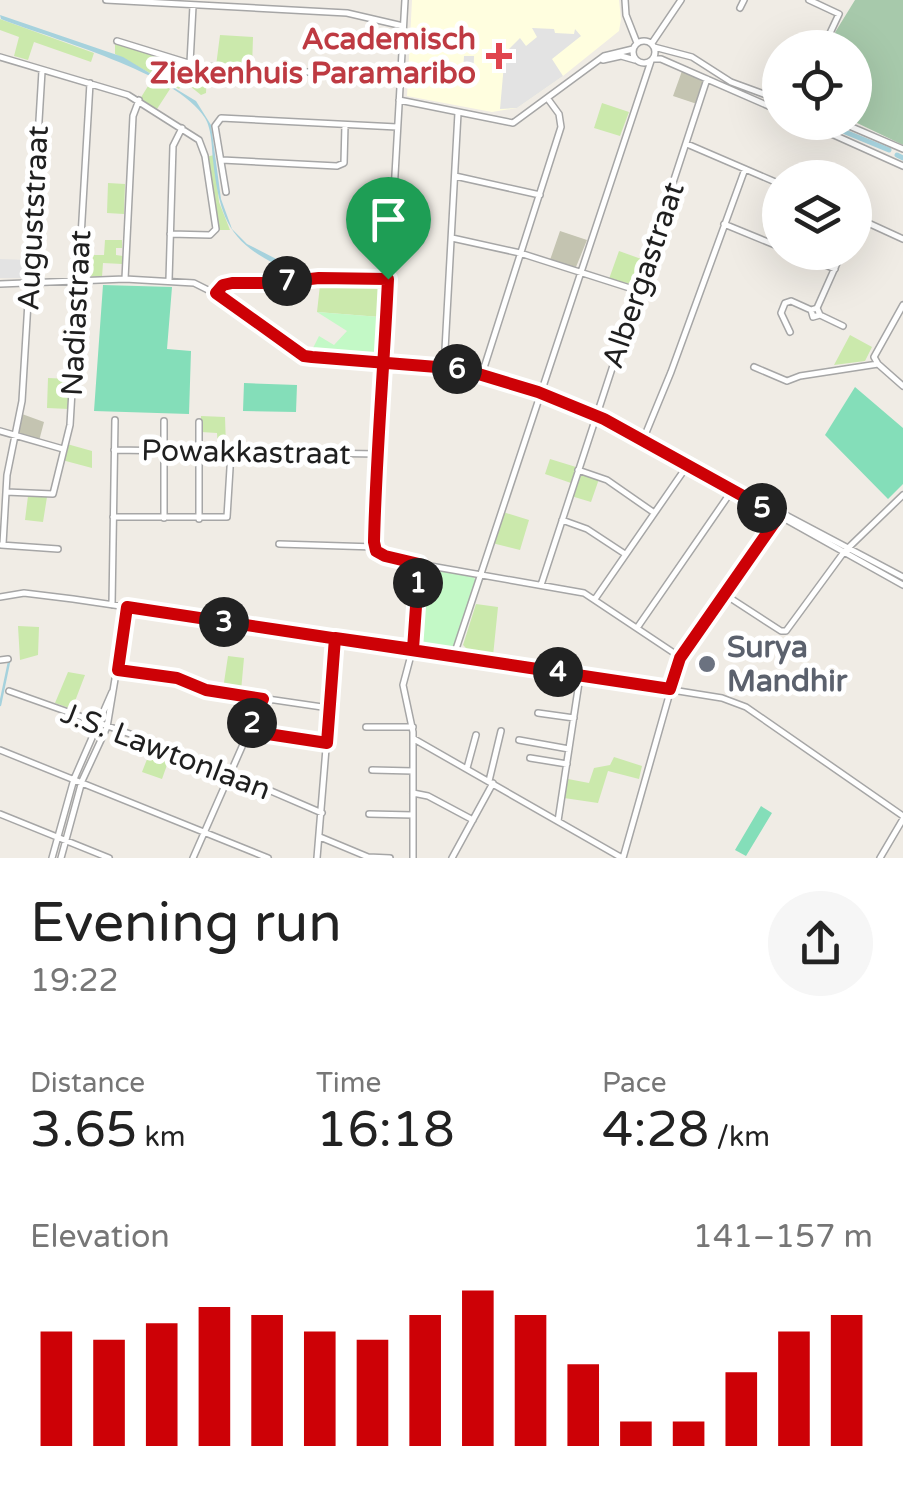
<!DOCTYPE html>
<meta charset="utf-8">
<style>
:root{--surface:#fff;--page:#f6f6f6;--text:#222;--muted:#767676;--accent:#cd0106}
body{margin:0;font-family:"Varela Round",sans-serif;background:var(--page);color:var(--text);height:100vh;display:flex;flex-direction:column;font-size:38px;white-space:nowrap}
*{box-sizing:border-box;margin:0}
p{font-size:32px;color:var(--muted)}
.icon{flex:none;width:55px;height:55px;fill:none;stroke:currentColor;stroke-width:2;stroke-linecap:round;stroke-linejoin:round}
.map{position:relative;height:858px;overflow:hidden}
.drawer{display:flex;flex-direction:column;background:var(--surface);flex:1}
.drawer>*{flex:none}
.fabs{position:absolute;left:762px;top:30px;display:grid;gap:20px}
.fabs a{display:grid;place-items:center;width:110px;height:110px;border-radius:50%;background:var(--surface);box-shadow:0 10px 40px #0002;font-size:50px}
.pin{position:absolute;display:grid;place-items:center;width:85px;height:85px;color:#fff;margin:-102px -42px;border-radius:50% 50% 50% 0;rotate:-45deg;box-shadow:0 0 10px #0007}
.pin .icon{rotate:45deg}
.km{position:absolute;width:50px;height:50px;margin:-25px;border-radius:50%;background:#222;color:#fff;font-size:28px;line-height:50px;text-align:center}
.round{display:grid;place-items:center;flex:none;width:105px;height:105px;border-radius:52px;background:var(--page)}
.head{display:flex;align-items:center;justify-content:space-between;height:170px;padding:0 30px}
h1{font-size:55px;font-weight:600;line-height:75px}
.metrics{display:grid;grid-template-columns:repeat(3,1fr);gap:15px;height:170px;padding:10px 30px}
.metrics div{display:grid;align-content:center}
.metrics b{font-size:50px;font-weight:600}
.metrics small{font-size:28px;font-weight:400}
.metrics p{font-size:28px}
.chart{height:280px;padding:20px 30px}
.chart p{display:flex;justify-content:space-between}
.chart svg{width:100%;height:180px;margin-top:10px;stroke:var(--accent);stroke-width:6}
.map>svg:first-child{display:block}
.education{fill:#fffedf}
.construction{fill:#c4c4b1}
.grass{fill:#cbe9ac}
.cemetery{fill:#a7c9ab}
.park{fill:#c3f9c6}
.pitch{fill:#84deb9}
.parking{fill:#e3e3e3}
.water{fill:#a6d2dd}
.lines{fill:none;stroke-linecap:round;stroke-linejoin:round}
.stream{stroke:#a6d2dd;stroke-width:2.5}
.canal{stroke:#a6d2dd;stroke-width:5}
.minor-casing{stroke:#a6a6a6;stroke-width:8}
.minor{stroke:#fff;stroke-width:5}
.route-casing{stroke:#fff;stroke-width:20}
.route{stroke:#cd0106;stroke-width:12}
.health-dot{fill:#e0444e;stroke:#fff;stroke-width:4}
.worship-dot{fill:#6b7280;stroke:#fff;stroke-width:4}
.labels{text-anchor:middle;stroke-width:10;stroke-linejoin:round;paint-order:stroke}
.health-label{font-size:30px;font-weight:bold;fill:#be3a42;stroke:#fff;text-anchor:end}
.street-label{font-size:30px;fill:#1f1f1f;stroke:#fff}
.worship-label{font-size:30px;font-weight:bold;fill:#5b616d;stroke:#fff;text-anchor:start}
</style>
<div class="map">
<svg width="903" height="858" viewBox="0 0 903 858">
<rect width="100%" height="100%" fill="#f0ece5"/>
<path class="education" d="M412 0H619L621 19 619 31 563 76 517 108 492 112 407 96Z"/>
<path class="construction" d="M682 71 705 82 697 104 673 96Z
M560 231 587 240 576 267 550 260Z
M22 414 44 422 39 441 18 435Z"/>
<path class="grass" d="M0 19 94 53 91 62 34 42 28 60 14 56 19 37 0 30Z
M220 35 253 37 252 68 216 66Z
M115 42 197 68 196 72H207L206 93 201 95 185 82 179 89 115 54Z
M153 78 170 89 157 109 140 99Z
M602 103 629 112 620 136 594 128Z
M214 155 219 202 230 230H218L206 157Z
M108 183 125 184 124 214 107 213Z
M105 240H122V248H116V255L123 256 122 264 103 263 102 277 81 276V255H104Z
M619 251 644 260 636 285 609 279Z
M326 281 382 283 380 317 317 312 320 285 325 284Z
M850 335 872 347 865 361 834 365Z
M48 378 71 379 69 409 47 408Z
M201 416 225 417 226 447H218L217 433 201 432Z
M67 444 92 451V468L62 460Z
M550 459 576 467 571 483 545 474Z
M586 474 599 479 591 502 571 496 579 475Z
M28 496 47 497 43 522 25 520Z
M503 512 529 520 520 550 492 543Z
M476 604 498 607 493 656 469 651 463 645Z
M18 626 39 627 38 655 20 660Z
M228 656 244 658 241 691 223 689Z
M68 672 85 675 72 709 55 703Z
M153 744 172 751 162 779 142 772Z
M614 757 642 766 639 779 608 771 598 803 564 798 568 779 589 783 594 768 610 765Z"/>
<path class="cemetery" d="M855 0H903V145L855 122V48L826 47Z"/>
<path class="park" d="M317 312 380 317 378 353 376 356 310 354 319 336 334 345 347 331Z
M432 567 473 576 476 581 456 646C448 652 428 650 422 641L423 573Z"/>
<path class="pitch" d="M103 285 172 287 167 349 191 351 189 414 94 411Z
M244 383 297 385 296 412 243 411Z
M855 387 903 428V484L888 499 825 435Z
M761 806 772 813 746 856 735 850Z"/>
<path class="parking" d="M532 28 554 29 555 33 574 34 575 29 581 36 552 59 563 76 517 108 500 109 505 53 520 38 526 46 537 37Z
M464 56H474L473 83 437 81V72L463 73Z
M0 259 28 260 27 278H0Z"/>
<path class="water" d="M0 15 123 57 196 101 211 125 221 199 232 229 247 244 290 266V271C231 245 220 223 213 160 212 151 212 129 205 118 178 73 52 39 1 19Z"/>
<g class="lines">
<path class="stream" d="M295 283 231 287 227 291 298 343
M229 308 278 343
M282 345 294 354
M0 705 9 662"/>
<path class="canal" d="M821 122 889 150
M897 155 903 158"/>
<defs>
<path id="minor" d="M106 0 347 13 403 26
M405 0 374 542 377 551 385 556 419 564 584 593 680 657
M625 0 626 15 637 43
M809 0 839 14 823 48
M740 8 744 0
M633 52a11 11 0 1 1 22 0a11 11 0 1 1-22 0Z
M117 41 198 66 400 77
M652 43 681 0
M654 47 692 57 731 82 780 100
M0 57 128 95 199 140 205 156 216 229 210 235 170 234
M653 59H661L780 111
M603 60 621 56 635 60
M190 63 193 6
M399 100 513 123 604 56 633 49
M805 122 903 166
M840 122 903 149
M687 144 780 184
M222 160 337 166 344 163 345 125
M455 176 540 195
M226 192 215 126 221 118 397 127
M855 217 903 239
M724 224 780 247
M452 238 520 253 636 290
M795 252 835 269
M125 279 133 116 139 100
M169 280 173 146 182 128
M0 284 125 279 194 283 230 301 304 356 462 369 538 392 604 419 903 577
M216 293 223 285 232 283H275L319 277 389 279
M903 305 874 357 878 364 903 386
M817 308 842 252
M820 315 843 326
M790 332 781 313 785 303 791 301 811 310 817 308 820 315 813 317 811 310
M754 367 787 381 800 376 878 364
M444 368 458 113
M482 374 561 127 559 114 548 99
M0 431 63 449
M643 440 671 372 745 169
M114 450 378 454
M578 470 607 480 653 512
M6 492 53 494 70 425 90 83
M744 496 903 585
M113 517H227L231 452
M164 518V421
M199 519V422
M562 520 587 529 625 554
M3 544 7 475 22 401 42 71
M279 544 375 547
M1 545 58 549
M541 585 707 79
M724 594 781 631H786L844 552 903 495
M0 597 24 593 73 599 454 655 722 698 746 707 903 816
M595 599 687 466
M112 605 115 420
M637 628 733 489
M454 655 651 61
M0 660 8 659
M118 670 177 678 207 690 329 708
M9 691 178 751 322 813
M538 713 574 718
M366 727H413
M249 731 327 743
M414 739 622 858
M519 740 569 749
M0 750 268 858
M530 758 567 764
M467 768 476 735
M372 770 413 771
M489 781 501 731
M413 793 428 796 473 820
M0 814 109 858
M369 814 413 815
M558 821 580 676
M320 837 368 857 390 858
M52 858 74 779 112 692
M61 858 82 781 107 727 127 607
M193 858 263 699
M317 858 335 639
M413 858V732L403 685 415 640 419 564
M452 858 493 783
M623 858 680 657 782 511
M880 858 903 819"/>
</defs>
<use href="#minor" class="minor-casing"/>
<use href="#minor" class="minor"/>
</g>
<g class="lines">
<defs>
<path id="route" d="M388 279C384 367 376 454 374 542L376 551 385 556 419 564 413 649 335 638 327 743 248 731 263 699 206 690 177 678 118 670 127 607 312 635 345 640 670 689 680 658 779 516 604 419 538 392 462 369 312 357 304 356 216 293 223 285 232 283H275L319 278 388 279"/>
</defs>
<use href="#route" class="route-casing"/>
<use href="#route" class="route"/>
</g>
<path class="health-dot" d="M494 41h10v10h10v10h-10v10h-10v-10h-10v-10h10z"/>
<circle class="worship-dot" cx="707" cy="664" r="10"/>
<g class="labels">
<g class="health-label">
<text x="476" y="49">Academisch<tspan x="476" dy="34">Ziekenhuis Paramaribo</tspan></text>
</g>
<g class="street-label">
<text transform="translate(33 218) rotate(-87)" y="10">Auguststraat</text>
<text transform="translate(643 275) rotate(-71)" y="10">Albergastraat</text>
<text transform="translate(76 313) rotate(-87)" y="10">Nadiastraat</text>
<text transform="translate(246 452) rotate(1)" y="10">Powakkastraat</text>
<text transform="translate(166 751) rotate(21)" y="10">J.S. Lawtonlaan</text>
</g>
<g class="worship-label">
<text x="727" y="657">Surya<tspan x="727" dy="34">Mandhir</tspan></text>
</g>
</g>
</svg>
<div class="fabs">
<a><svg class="icon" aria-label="locate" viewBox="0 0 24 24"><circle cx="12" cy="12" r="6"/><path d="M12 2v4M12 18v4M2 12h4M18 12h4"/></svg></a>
<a><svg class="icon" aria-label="layers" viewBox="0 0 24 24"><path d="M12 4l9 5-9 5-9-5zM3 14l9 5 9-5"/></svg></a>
</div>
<div class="pin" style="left:388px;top:279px;background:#1e9e55"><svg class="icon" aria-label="arrive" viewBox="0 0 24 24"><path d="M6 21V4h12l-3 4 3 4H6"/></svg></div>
<b class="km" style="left:418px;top:583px">1</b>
<b class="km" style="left:252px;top:723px">2</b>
<b class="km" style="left:224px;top:622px">3</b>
<b class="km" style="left:558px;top:672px">4</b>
<b class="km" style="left:762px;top:508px">5</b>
<b class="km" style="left:457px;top:369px">6</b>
<b class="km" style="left:287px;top:281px">7</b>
</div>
<section class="drawer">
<div class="head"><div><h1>Evening run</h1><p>19:22</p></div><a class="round"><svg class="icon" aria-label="share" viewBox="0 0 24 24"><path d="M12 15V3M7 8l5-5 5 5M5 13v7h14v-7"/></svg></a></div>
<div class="metrics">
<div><p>Distance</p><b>3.65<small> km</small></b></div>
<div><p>Time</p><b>16:18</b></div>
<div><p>Pace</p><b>4:28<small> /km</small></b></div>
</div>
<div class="chart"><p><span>Elevation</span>141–157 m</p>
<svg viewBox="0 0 160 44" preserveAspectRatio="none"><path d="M5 44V16M15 44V18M25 44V14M35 44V10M45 44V12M55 44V16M65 44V18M75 44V12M85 44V6M95 44V12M105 44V24M115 44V38M125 44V38M135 44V26M145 44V16M155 44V12"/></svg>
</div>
</section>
